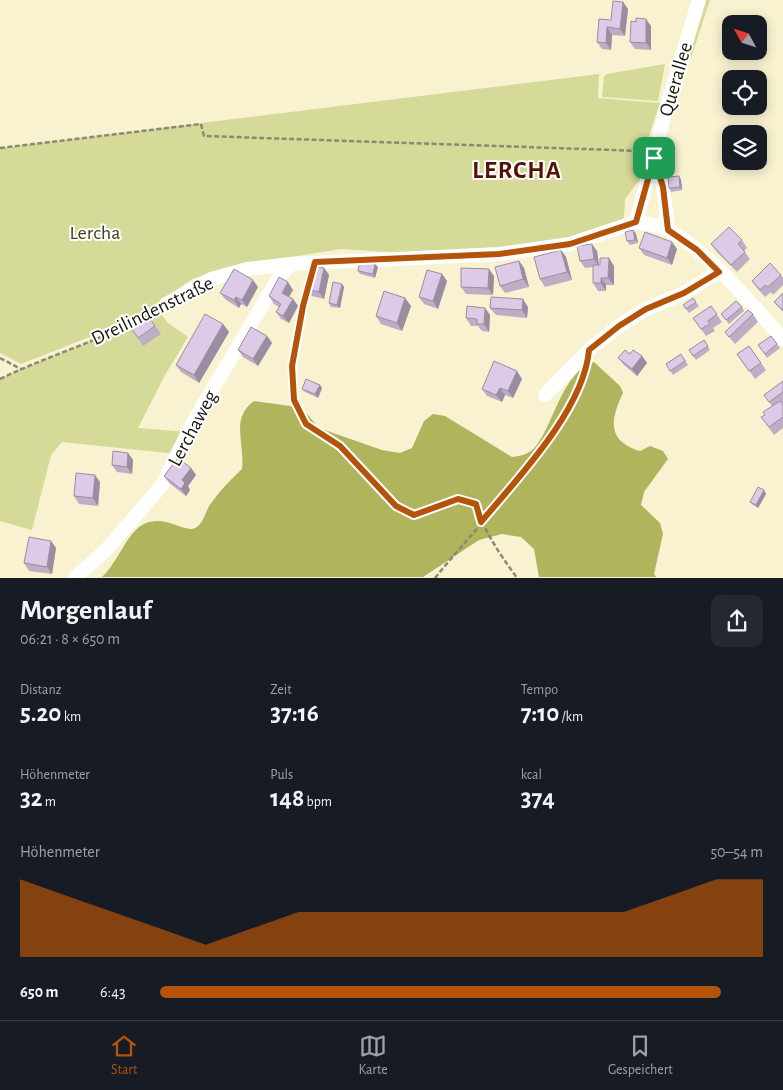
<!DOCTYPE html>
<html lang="de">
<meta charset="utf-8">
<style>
:root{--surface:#171b24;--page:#242831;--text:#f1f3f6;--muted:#9ea1a6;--line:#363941;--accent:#b45309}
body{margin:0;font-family:"Alegreya Sans",sans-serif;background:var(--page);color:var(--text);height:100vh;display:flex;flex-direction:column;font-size:19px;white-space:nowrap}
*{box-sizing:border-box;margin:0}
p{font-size:16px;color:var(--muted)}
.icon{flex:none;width:28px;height:28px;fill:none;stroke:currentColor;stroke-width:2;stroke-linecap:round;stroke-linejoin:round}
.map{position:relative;height:578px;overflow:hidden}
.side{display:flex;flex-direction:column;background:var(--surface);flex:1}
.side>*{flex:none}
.needle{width:32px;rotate:310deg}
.tools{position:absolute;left:722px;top:15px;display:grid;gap:10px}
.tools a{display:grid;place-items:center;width:45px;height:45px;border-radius:10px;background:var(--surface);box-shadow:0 2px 12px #0003;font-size:25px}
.pin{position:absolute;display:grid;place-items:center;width:42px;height:42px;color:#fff;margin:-21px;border-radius:10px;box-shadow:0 2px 8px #0006}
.round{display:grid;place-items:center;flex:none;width:52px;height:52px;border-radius:10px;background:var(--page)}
.summary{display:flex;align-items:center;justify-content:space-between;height:85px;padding:0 20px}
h1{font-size:28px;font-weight:700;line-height:38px}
.figures{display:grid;grid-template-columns:repeat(3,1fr);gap:8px;height:85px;padding:5px 20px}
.figures div{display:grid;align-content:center}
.figures b{font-size:25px;font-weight:700}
.figures small{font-size:14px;font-weight:400}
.figures p{font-size:14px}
.chart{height:140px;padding:10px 20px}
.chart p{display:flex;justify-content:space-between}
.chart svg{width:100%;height:90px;margin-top:5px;fill:var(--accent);opacity:.7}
ul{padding:0 20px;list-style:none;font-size:16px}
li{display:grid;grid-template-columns:80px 60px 1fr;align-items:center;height:38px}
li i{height:12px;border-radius:6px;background:var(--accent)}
.dock{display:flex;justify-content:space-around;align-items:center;height:70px;border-top:1px solid var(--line);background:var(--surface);font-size:14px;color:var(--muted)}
.dock a{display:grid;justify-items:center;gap:2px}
.dock .on{color:var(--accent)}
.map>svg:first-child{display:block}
.green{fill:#d5da98}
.forest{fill:#b0b45c}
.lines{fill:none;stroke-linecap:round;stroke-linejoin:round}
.path{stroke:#8c8871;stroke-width:2.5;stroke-dasharray:5 2.5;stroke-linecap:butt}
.street{stroke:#fff;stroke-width:14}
.wall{fill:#bdaec6}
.shaded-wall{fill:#9a8da1}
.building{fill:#dccae6;stroke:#9a8da1}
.route-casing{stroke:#fff;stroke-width:10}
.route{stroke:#b45309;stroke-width:6}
.labels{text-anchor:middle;stroke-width:4;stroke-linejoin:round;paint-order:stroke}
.street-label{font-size:20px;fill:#19170b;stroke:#fff}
.park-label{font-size:20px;fill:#40411c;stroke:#fff}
.district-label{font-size:25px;font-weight:bold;letter-spacing:1px;fill:#541200;stroke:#fff}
</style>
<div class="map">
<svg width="783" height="578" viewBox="0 0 783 578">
<rect width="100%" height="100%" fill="#f9f2d1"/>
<path class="green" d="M699 0H710L691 58 681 57Z
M665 64 658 101 602 97 604 76 607 74Z
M599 74 598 98 660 103 643 153 641 178 625 199 624 218 612 226 571 238 538 244 431 255 341 249 228 267 192 279 149 309 115 327 21 364 0 353V148Z
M157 309 168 323 188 337 165 375 138 428 188 432 177 454 62 442 51 455 32 530 0 521V379C52 354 108 339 157 309Z"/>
<path class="forest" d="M594 362 620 386 623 393C610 420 607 441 640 451L650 446 663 451 668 459 644 492 641 505 660 523 663 534 654 574 656 577H539L534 549 521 537 502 534 479 540 423 577H102C117 564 127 532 144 524 167 513 188 537 198 526 203 522 206 512 209 506 219 492 229 481 242 469 245 443 230 418 254 401L290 406 307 414 319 428 382 450 400 453 412 448 424 421 433 414 445 416 512 457C521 456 530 454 536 446 554 423 563 371 594 362Z"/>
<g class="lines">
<path class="path" d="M0 148 201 124 204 136 642 151
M308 288 292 366 294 400 306 424 340 445 396 506 413 515 458 499 476 504C484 532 500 554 517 578
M0 358 21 369
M0 379C51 354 107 339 156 310
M435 578C486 515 553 452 582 376"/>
<path class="street" d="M654 157 663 187 668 229
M636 222 668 102 699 0
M636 222C646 224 660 225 669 230 710 253 751 304 783 339
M166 304 211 279 247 269 291 264 499 254 570 244 636 222
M545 395 589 350 619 326 646 309 684 293 719 272
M75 578 107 549 162 485 193 422 278 279 291 264"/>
</g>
<path class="wall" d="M623 2 628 9 625 36 612 35 611 50 602 49 597 42Z
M651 26V50L635 49 630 42Z
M679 176 681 180 682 190 671 192 669 188Z
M633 230 636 234 638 243 630 245 627 241Z
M742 240 747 248 744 251 750 259 737 272 716 251 711 244Z
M639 248 677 249 672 265 644 255Z
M561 250 566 257 572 280 545 287 540 279Z
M597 251 599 265 614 266V285H606V291H598L593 283V267L585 268 580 261Z
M519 261 524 268 529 287 505 293 500 286Z
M375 264 378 267 375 278 360 274 358 271Z
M324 268 329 275 324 299 312 296 307 289Z
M442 274 447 281 438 309 424 304 419 297Z
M781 275 783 278V285L773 295 771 292 765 297 757 288 752 281Z
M494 276 493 295 466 294 461 287Z
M342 284 344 287 340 308 331 307 329 303Z
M258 287 247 307 241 304 239 308 226 300 220 293Z
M293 290 289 297 293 299 298 306 289 323 281 319 276 312 279 307 274 304 269 296Z
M783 293V312L774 302Z
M405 298 411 306 402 331 381 324 376 316Z
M693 298 699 306 689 313 683 305Z
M711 306 722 322 713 328 715 331 706 336 693 318Z
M528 307 527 318 496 315 490 308Z
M742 307 744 311 729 324 721 314Z
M485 308 490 315 489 332 482 331 478 326H471L466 318Z
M753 314 758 322 735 344 725 332Z
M148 316 161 334 143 346 131 328Z
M223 324 229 332 199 383 181 372 176 365Z
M267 336 272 343 258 366 243 357 238 350Z
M771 336 780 348 767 358 758 345Z
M704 340 710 350 696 360 689 350Z
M749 346 766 370 755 379 737 354Z
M630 354 642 356 647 363 637 376 624 365 618 358Z
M681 354 688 365 673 375 666 364Z
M522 379 513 398 505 395 502 402 487 396 482 389Z
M783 381V403L782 404 783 405V428L774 435 761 417 765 415 772 406 764 395Z
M320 385 322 388 318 398 305 392 302 389Z
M128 453 133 460 132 474 117 472 112 465Z
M191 468 196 475 188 486 190 490 186 496 169 483 164 476Z
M100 482 98 506 79 504 74 496Z
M764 490 766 494 758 508 753 505 750 502Z
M51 541 56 548 52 574 29 571 24 563Z"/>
<path class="shaded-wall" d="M623 2 628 9 625 36 620 29Z
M646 19 651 26V50L646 43Z
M607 27 612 35 611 50 606 43Z
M679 176 681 180 682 190 680 187Z
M633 230 636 234 638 243 635 240Z
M672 242 677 249 672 265 667 258Z
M592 244 597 251 599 266 594 259Z
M561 250 566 257 572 280 567 272Z
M609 258 614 266V285L608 278Z
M519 261 524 268 529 287 523 279Z
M375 264 378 267 375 278 373 274Z
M324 268 329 275 324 299 319 292Z
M489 269 494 276 493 295 488 288Z
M442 274 447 281 438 309 433 301Z
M601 278 606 285V291L601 283Z
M253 280 258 287 247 307 242 300Z
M288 282 293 290 287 300 282 293Z
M342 284 344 287 340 308 337 305Z
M236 297 241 304 239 308 234 300Z
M405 298 411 306 402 331 397 323Z
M293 299 298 306 289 323 283 316Z
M523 299 528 307 527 318 522 310Z
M485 308 490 315 489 332 484 324Z
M223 324 229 332 199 383 194 375Z
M267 336 272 343 258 366 253 359Z
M642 356 647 363 637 376 632 369Z
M517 371 522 379 513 398 508 391Z
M320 385 322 388 318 398 315 394Z
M500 388 505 395 502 402 496 395Z
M128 453 133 460 132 474 127 467Z
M191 468 196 475 188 486 190 490 186 496 181 489 182 480Z
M95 475 100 482 98 506 93 498Z
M764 490 766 494 758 508 756 505Z
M51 541 56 548 52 574 47 567Z"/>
<path class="building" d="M613 1 623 2 620 29 607 27 606 43 597 42 599 19 611 20Z
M636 18 646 19V43L630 42 631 21 636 22Z
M679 176 680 187 669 188 668 177Z
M729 227 742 240 738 244 745 252 731 265 711 244Z
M633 230 635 240 627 241 625 232Z
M645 232 672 242 667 258 639 248Z
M592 244 594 259 580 261 577 246Z
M561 250 567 272 540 279 534 257Z
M600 258H609L608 278H601V283H593V265H600Z
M360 260 375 264 373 274 358 271Z
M519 261 523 279 500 286 495 267Z
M770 263 781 275 768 287 765 285 760 290 752 281Z
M313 266 324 268 319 292 307 289Z
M461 268 489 269 488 288 461 287Z
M234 269 253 280 242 300 236 297 234 300 220 293Z
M427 270 442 274 433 301 419 297Z
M279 277 288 282 282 293 293 299 283 316 276 312 281 304 269 296Z
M333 282 342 284 337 305 329 303Z
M384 291 405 298 397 323 376 316Z
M783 293V310L774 302Z
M491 297 523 299 522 310 490 308Z
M693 298 696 302 686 309 683 305Z
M736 301 742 307 726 320 721 314Z
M467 306 485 308 484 324H477V319L466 318Z
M711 306 717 314 708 321 710 324 701 329 693 318Z
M748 310 753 314 729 337 725 332Z
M205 314 223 324 194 375 176 365Z
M148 316 155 326 138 338 131 328Z
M251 327 267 336 253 359 238 350Z
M771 336 777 344 765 354 758 345Z
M704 340 708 346 693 356 689 350Z
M749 346 761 363 749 371 737 354Z
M625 350 630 354 633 350 642 356 632 369 618 358Z
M681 354 685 361 670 371 666 364Z
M494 361 517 371 508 391 500 388 496 395 482 389Z
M306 379 320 385 315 394 302 389Z
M783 381V392L769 402 764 395Z
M780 401 783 405V417L769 427 761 417 765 415 763 412Z
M113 451 128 453 127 467 112 465Z
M178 458 191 468 182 480 185 483 181 489 164 476Z
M76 473 95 475 93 498 74 496Z
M758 487 764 490 756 505 750 502Z
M29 537 51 541 47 567 24 563Z"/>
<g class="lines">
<defs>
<path id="route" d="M654 158 663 187 668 230 697 250 719 272 684 293 646 309 619 326 589 350C584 409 518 478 481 522L476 504 458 499 414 515 396 506 340 446 306 424 294 400 292 366 303 306 315 262 499 254 570 244 636 222Z"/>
</defs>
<use href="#route" class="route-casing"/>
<use href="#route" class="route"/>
</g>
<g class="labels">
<g class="street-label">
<text transform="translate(675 79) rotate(-74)" y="7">Querallee</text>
<text transform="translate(152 310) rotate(-26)" y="7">Dreilindenstraße</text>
<text transform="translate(192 428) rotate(-62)" y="7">Lerchaweg</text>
</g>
<g class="park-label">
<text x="95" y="239">Lercha</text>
</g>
<g class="district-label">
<text x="517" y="178">LERCHA</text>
</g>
</g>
</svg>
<div class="tools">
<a><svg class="needle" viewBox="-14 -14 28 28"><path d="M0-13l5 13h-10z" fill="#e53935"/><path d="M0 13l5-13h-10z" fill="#9ea1a6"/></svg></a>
<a><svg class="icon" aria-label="locate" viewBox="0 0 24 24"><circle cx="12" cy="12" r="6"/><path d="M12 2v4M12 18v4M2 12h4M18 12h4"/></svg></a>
<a><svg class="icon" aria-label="layers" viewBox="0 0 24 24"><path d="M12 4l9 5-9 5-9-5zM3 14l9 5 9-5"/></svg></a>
</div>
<div class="pin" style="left:654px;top:158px;background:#1e9e55"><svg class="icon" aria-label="arrive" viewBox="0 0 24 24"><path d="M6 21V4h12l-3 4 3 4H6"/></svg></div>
</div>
<section class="side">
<div class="summary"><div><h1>Morgenlauf</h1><p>06:21 · 8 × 650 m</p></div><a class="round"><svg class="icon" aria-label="share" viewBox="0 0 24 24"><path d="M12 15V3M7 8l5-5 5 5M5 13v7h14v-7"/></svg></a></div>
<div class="figures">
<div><p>Distanz</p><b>5.20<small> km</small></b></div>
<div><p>Zeit</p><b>37:16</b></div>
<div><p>Tempo</p><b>7:10<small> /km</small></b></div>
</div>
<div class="figures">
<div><p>Höhenmeter</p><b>32<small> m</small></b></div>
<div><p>Puls</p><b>148<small> bpm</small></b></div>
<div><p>kcal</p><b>374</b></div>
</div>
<div class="chart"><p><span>Höhenmeter</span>50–54 m</p>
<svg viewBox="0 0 160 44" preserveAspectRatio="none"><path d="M0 44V6L10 14L20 22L30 30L40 38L50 30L60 22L70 22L80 22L90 22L100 22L110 22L120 22L130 22L140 14L150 6L160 6V44z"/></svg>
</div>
<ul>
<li><b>650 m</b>6:43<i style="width:93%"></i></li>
</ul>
</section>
<nav class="dock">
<a class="on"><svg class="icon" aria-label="home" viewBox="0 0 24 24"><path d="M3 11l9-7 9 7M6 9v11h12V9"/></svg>Start</a>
<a><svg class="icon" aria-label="map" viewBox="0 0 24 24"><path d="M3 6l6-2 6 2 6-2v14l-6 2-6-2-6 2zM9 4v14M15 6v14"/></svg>Karte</a>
<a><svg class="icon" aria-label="saved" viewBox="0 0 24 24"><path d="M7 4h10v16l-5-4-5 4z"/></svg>Gespeichert</a>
</nav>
